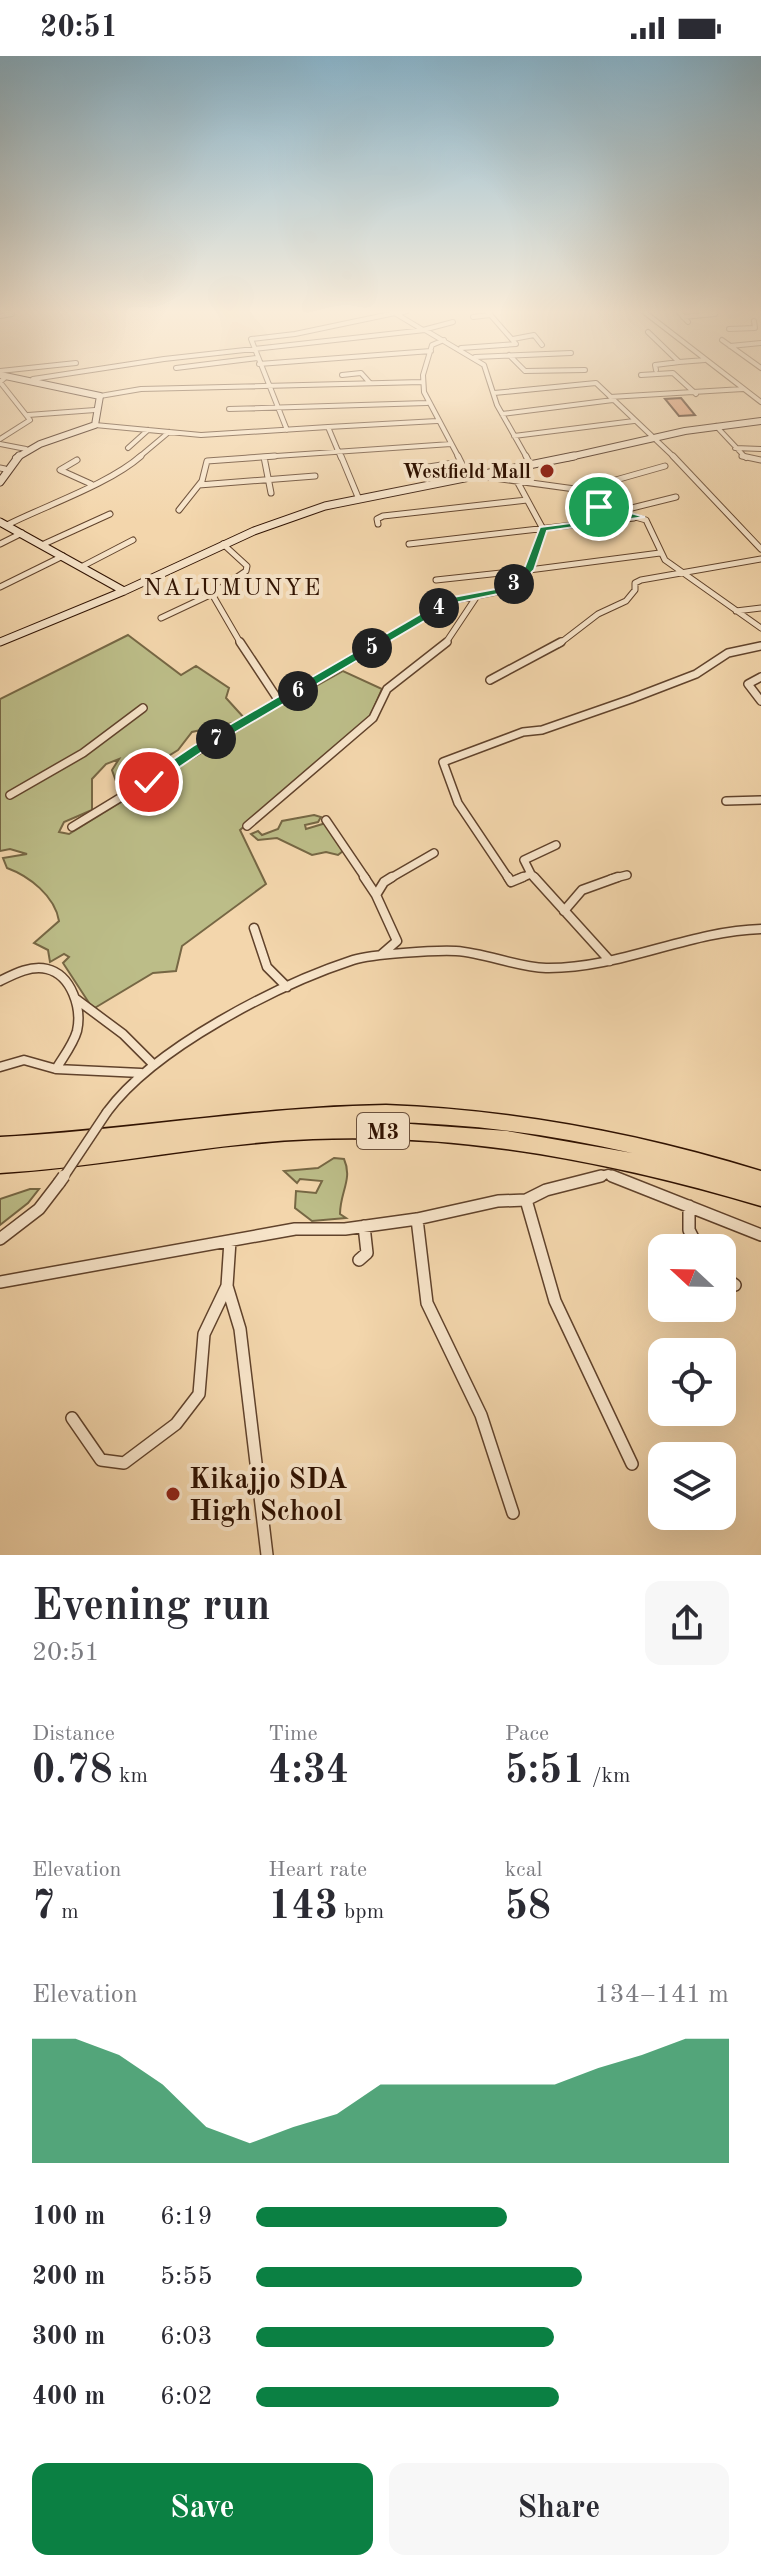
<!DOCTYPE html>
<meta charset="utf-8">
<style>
:root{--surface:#fff;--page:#f7f7f7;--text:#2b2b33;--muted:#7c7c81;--accent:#0b8043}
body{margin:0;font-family:"Old Standard TT",serif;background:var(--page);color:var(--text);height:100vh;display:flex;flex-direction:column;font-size:30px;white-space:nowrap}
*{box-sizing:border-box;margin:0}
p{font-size:26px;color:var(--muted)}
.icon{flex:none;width:44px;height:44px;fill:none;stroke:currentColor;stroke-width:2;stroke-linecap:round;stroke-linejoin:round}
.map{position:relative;height:1499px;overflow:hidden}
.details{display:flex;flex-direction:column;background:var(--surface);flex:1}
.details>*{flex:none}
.needle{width:52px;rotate:292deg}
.controls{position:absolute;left:648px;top:1178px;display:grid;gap:16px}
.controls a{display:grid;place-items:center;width:88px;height:88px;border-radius:16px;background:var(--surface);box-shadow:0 8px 32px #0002;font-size:40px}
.pin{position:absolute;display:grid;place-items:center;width:68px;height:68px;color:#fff;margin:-34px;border:4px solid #fff;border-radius:50%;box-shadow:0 2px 8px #0007}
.km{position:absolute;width:40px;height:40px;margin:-20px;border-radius:50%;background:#222;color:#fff;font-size:22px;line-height:40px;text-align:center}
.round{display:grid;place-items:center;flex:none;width:84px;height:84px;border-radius:16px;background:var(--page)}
.headline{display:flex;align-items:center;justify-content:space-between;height:136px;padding:0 32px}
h1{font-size:44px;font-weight:700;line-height:60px}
.figures{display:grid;grid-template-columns:repeat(3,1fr);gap:12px;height:136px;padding:8px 32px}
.figures div{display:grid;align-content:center}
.figures b{font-size:40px;font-weight:700}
.figures small{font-size:22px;font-weight:400}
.figures p{font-size:22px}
.chart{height:224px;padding:16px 32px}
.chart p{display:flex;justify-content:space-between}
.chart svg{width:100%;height:144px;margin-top:8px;fill:var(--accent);opacity:.7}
.action{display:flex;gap:16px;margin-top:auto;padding:16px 32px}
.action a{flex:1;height:92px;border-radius:16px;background:var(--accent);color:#fff;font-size:32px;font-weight:700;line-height:92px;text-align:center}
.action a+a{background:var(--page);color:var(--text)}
ul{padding:0 32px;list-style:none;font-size:26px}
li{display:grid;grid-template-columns:128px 96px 1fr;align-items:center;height:60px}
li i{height:20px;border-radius:10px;background:var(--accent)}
.status{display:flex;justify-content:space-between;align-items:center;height:56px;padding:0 40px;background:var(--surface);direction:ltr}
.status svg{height:22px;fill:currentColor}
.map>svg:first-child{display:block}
.green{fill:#bcbd88;stroke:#766744;stroke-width:2}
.building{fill:#de976f;stroke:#2f1100;stroke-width:2}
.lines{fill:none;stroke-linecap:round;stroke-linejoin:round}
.street-far4-casing{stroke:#60422b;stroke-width:6}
.street-far3-casing{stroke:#60422b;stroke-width:7}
.street-far2-casing{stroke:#60422b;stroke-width:10}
.street-far1-casing{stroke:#60422b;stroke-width:11}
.street-casing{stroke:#60422b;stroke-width:14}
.secondary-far1-casing{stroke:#2f1100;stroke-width:8}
.secondary-casing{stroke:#2f1100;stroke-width:9}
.highway-casing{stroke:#2f1100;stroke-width:3}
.street-far4{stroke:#f7e4c9;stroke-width:4}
.street-far3{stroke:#f7e4c9;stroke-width:5}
.street-far2{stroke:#f7e4c9;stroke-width:7}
.street-far1{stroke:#f7e4c9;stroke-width:8}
.street{stroke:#f7e4c9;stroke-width:11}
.secondary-far1{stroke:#f7e4c9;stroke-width:6}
.secondary{stroke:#f7e4c9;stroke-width:7}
.highway{fill:#f3d6ac;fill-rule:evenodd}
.street-bridge-far1-casing{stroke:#60422b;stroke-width:11;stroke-linecap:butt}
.street-bridge-casing{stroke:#60422b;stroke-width:14;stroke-linecap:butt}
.street-bridge-far1{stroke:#f7e4c9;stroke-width:8}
.street-bridge{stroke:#f7e4c9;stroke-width:11}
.route{fill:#0b8043;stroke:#fff;stroke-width:2}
.poi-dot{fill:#8f2418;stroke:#f7e4c9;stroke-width:3}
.labels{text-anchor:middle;stroke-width:8;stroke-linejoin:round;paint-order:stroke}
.far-poi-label{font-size:20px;font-weight:bold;fill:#2f1100;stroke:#f7e4c9;text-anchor:end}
.shield{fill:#f7e4c9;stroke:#6b503c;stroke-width:2}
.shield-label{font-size:22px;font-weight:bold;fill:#2f1100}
.far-quarter-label{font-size:24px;letter-spacing:2px;fill:#2f1100;stroke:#f7e4c9}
.near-poi-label{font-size:28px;font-weight:bold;fill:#2f1100;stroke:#f7e4c9;text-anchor:start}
</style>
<div class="status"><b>20:51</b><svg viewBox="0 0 49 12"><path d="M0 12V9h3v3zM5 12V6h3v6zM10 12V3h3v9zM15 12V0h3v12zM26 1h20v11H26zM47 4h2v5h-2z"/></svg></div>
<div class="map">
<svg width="761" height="1499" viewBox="0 0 761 1499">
<rect width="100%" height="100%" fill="#f3d6ac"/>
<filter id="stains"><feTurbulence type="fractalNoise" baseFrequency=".0025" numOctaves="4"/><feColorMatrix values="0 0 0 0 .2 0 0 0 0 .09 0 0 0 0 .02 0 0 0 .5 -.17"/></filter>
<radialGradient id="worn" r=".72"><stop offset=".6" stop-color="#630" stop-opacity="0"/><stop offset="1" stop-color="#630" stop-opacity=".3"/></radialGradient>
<path class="green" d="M128 579 181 619 196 610 229 632 226 642 246 664 192 676 178 694 146 714 152 719H143L136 712 126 723 132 733 129 735 123 728H117L112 714 119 703 106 708 92 723V754L64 766 59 776 69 778 290 642 304 649 311 643 302 638 343 615 382 633 370 661 240 774 266 828 182 890 176 915 153 917 93 953 63 907 69 901 64 898 50 906 48 894 34 887 59 865C55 840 29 820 7 812L3 802 27 798 10 793 0 795V643Z
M314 759 321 761 318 766 305 769 306 773 326 767 343 795 338 799 326 796 312 799 277 782 258 784 251 778 258 775 262 779 278 773 282 765Z
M334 1102 344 1103C353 1123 340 1136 340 1158L346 1162 312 1165 295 1152 296 1135 316 1137 322 1125 300 1123 297 1127 284 1115 318 1112Z
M30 1133H39L28 1147 0 1169V1143Z"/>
<path class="building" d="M681 342 695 359 679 360 665 343Z"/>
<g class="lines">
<defs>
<path id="street-far4" d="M643 255 761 346
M678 255 688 266
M393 256 423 274 453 266
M396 258 407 255
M0 260 12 258 10 255
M473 261 490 259
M683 261 715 258 711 255
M729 273 755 272 754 265
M648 276 679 306 705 304
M513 283 534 279 542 289
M444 284 432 289 423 319 424 336 459 402
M722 284 761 312
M730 290 761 287
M461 292 516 288 487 255
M509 299 525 315 585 314
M475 301 571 297
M259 308 431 295
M176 312 257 302
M656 314 655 309 679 306 672 307
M0 315 76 307
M342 319 361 317 370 327
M641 319 673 317 696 338
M33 323 164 303 425 274 484 309 497 349 527 402
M494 337 596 327 675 402
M100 340 141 333 422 326
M610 341 743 333
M229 353 427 347
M502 358 613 344
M28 359 95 354
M95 369 201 379 328 371 341 402
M716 370 746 402
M328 371 437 365
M287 374 251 283 295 278 395 257
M514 380 634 365
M0 383 30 364 0 326 7 320
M0 388 26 393
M128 392 148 374
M735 392 761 393
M138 402 169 376
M246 402 451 388"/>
<path id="street-far3" d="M341 400 358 441
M458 400 468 420
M526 400 531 410
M673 400 761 493
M742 400 761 404
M264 401 271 437
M77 404 60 414 91 428
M0 412 5 413
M410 414 460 406
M480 420 582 434 591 437 599 451 646 464 665 504 761 572
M199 429 315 420
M584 433 665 410
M179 454 202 425 207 405 275 400
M620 455 676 441
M378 468 377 463 383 460 527 444
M7 469C47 449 109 428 141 400
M0 488 22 477
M44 488 110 458
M409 488 634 462
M81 511 133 484
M436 524 529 514 543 473 517 425
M0 531 63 500
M212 538 241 588
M736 555 761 552
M161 562 212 538 246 515 247 510 223 488
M377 588 451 545 507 534 529 514 660 497
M445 588 477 540
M559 588 598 558 626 545 635 534V527L641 524 761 503"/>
<path id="street-far2" d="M240 586 279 645 381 586
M761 621 748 628 761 645
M490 624 561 586
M10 739 83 697 143 652
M726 745 761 744
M326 764 366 823
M247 770 373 662 387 633 447 586
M72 771 279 645
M531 818 524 804 556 789
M389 823 434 797
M509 823 458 747 443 706 523 676 542 674 631 643 696 618 728 597 761 590
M518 823 531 818 536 823
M611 823 627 819"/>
<path id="street-far1" d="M364 821 376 839
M508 821 511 826 523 821
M534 821 610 905
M564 855 582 834 618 821
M254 872 267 911 287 931
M382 898 397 885 376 839 384 826 392 821
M0 925C14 918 31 909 47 913 72 919 82 953 77 975 73 989 63 1001 56 1013L24 1004 0 1011
M76 943 123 978 153 1008
M56 1013 141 1017
M107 1056C154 992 277 929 353 904 372 898 435 894 456 895 486 897 516 911 546 912 620 913 688 875 761 873
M594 1122 608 1118 617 1122"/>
<path id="street" d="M612 1120 761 1179
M526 1144 555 1245 632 1408
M689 1150V1174L698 1192
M417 1163 427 1247 481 1359 513 1457
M0 1183 39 1153 59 1127
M359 1204 367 1197 364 1170
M722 1220 735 1229
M0 1226 295 1173H345L417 1163 498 1145 526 1144 546 1134 601 1120
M227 1230 240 1273 267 1499
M72 1362 101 1404 124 1407 176 1368 199 1338 204 1278 227 1230 230 1185"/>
<path id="secondary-far1" d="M0 319 100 340 95 369 40 388 16 402
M565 402 685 375 761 365"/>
<path id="secondary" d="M0 426 19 400
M0 466 124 535
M0 586 124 535 254 475 325 450 574 400"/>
<path id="highway" d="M386 1049C515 1054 638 1077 761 1115V1150C615 1107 467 1077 313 1083 208 1087 105 1111 0 1117V1099L40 1096 0 1099V1081C129 1074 256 1051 386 1049ZM383 1066C467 1067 550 1078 632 1097L507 1075Z"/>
</defs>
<use href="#street-far4" class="street-far4-casing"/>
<use href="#street-far3" class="street-far3-casing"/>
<use href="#street-far2" class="street-far2-casing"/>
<use href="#street-far1" class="street-far1-casing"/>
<use href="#street" class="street-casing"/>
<use href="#secondary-far1" class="secondary-far1-casing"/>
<use href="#secondary" class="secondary-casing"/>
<use href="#highway" class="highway-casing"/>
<use href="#street-far4" class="street-far4"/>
<use href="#street-far3" class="street-far3"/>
<use href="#street-far2" class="street-far2"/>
<use href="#street-far1" class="street-far1"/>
<use href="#street" class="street"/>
<use href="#secondary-far1" class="secondary-far1"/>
<use href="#secondary" class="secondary"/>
<use href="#highway" class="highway"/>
<defs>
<path id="street-bridge-far1" d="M63 1122 107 1056"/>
<path id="street-bridge" d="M59 1127 64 1120"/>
</defs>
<use href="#street-bridge-far1" class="street-bridge-far1-casing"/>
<use href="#street-bridge" class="street-bridge-casing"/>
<use href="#street-bridge-far1" class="street-bridge-far1"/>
<use href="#street-bridge" class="street-bridge"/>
</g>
<linearGradient id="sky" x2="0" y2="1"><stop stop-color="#89b6ce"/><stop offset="0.55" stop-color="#faedda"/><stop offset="1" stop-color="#faedda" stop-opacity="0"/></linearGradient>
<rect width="761" height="465" fill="url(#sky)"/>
<path class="route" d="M599 448 645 461 547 475 534 514 513 535 455 547 202 696 153 729H144V723L193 690 448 542 506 531 524 513 540 471 625 460 596 453Z"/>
<g class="poi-dot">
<circle cx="547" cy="415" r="8"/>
<circle cx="173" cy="1438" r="8"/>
</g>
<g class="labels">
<g class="far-poi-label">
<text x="531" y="422">Westfield Mall</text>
</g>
<rect class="shield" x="357" y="1057" width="52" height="36" rx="6"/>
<g class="shield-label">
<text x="383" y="1083">M3</text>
</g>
<g class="far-quarter-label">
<text x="233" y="539">NALUMUNYE</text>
</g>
<g class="near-poi-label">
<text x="189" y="1432">Kikajjo SDA<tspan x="189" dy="32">High School</tspan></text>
</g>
</g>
<rect width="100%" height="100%" filter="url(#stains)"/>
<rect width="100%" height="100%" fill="url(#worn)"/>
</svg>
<div class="controls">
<a><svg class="needle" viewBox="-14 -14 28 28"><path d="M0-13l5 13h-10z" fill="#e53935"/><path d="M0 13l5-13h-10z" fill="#7c7c81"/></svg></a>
<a><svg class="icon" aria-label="locate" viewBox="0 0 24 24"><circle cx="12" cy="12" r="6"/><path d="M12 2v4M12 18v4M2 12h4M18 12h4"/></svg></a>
<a><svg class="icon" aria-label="layers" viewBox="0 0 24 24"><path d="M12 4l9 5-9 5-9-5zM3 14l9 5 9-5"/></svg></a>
</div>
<div class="pin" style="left:599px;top:451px;background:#1e9e55"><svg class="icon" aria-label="arrive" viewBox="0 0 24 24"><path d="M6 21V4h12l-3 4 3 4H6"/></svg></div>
<div class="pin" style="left:149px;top:726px;background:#d93025"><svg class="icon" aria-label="check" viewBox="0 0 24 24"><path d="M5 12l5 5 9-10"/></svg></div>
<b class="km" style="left:514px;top:528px">3</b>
<b class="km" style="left:439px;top:552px">4</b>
<b class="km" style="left:372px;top:592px">5</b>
<b class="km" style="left:298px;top:635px">6</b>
<b class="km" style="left:216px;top:683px">7</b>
</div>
<section class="details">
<div class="headline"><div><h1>Evening run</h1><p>20:51</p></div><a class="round"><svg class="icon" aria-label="share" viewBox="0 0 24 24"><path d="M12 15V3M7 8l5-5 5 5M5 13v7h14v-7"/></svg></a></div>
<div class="figures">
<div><p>Distance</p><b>0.78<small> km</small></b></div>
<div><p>Time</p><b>4:34</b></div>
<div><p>Pace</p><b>5:51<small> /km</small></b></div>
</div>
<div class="figures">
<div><p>Elevation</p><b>7<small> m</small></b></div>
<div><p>Heart rate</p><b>143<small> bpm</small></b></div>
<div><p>kcal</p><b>58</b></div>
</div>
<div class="chart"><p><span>Elevation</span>134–141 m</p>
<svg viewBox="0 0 160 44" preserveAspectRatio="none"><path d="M0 44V6L10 6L20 11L30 20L40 33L50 38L60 33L70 29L80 20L90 20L100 20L110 20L120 20L130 15L140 11L150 6L160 6V44z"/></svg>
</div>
<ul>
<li><b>100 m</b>6:19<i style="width:53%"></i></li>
<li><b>200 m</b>5:55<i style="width:69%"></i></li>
<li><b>300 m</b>6:03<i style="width:63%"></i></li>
<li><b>400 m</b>6:02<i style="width:64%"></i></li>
</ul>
<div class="action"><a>Save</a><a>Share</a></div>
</section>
